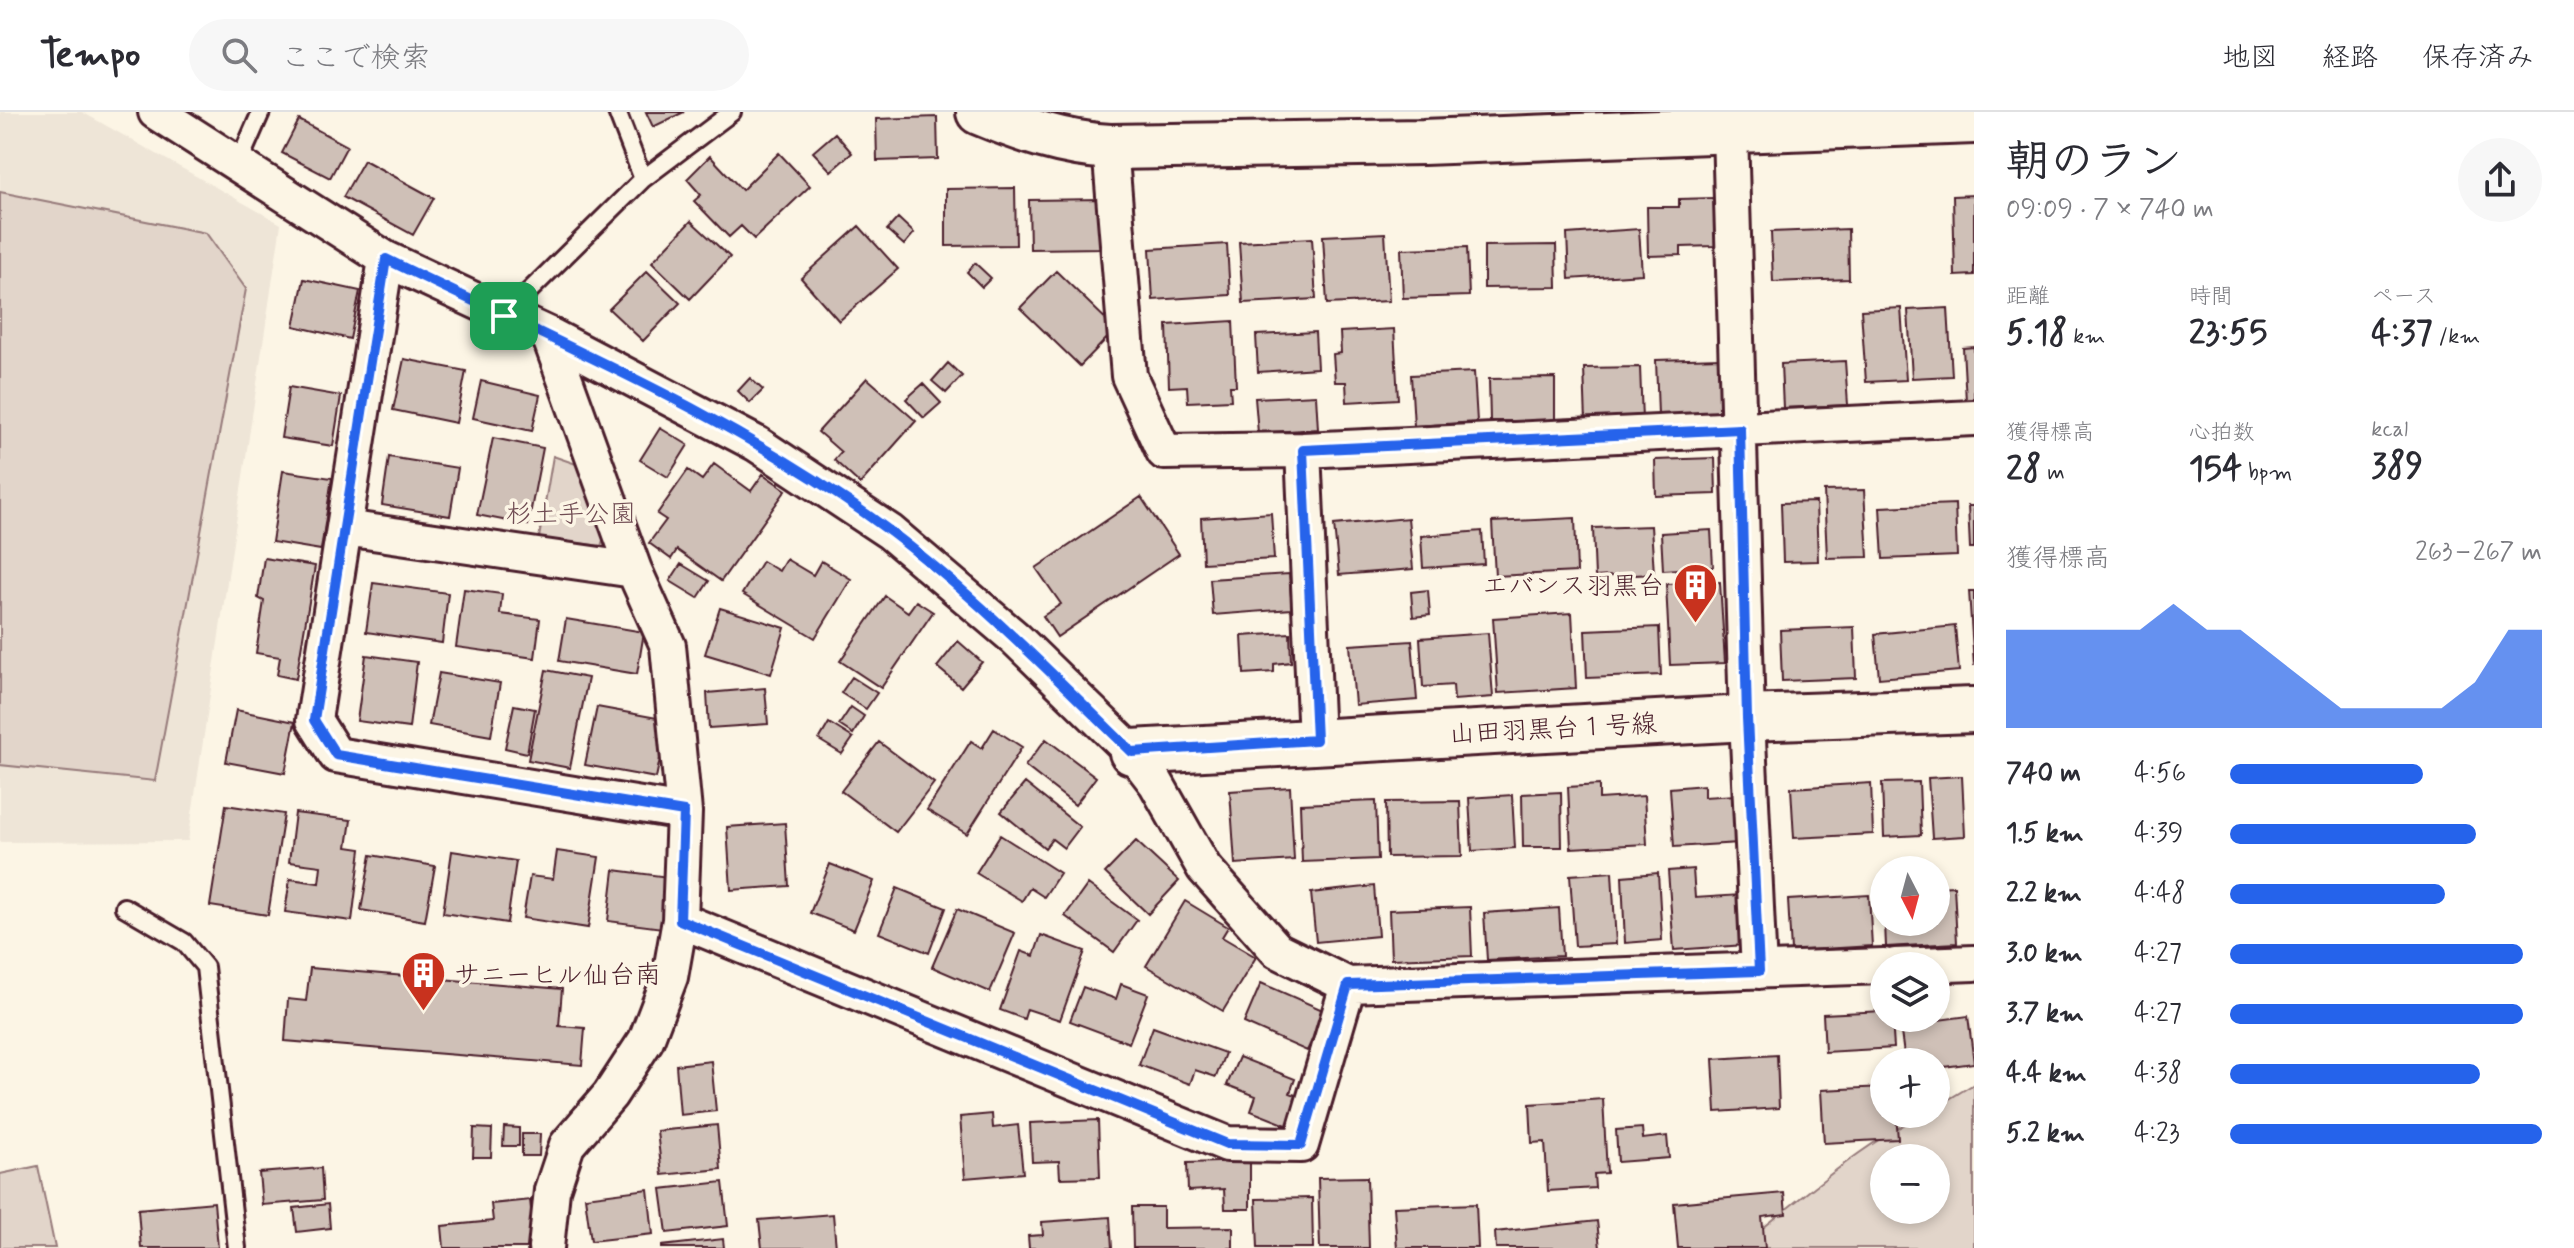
<!DOCTYPE html>
<html lang="ja">
<meta charset="utf-8">
<style>
:root{--surface:#fff;--page:#f7f7f7;--text:#2b2b33;--muted:#7c7c81;--line:#e1e1e2;--accent:#2563eb}
body{margin:0;font-family:Mynerve,"Klee One",sans-serif;background:var(--page);color:var(--text);height:100vh;display:flex;flex-direction:column;font-size:30px;white-space:nowrap}
*{box-sizing:border-box;margin:0}
p{font-size:26px;color:var(--muted)}
.icon{flex:none;width:44px;height:44px;fill:none;stroke:currentColor;stroke-width:2;stroke-linecap:round;stroke-linejoin:round}
.map{position:relative;flex:1;overflow:hidden}
.panel{display:flex;flex-direction:column;background:var(--surface);width:600px}
.panel>*{flex:none}
.needle{width:52px;rotate:174deg}
.buttons{position:absolute;left:1870px;top:744px;display:grid;gap:16px}
.buttons a{display:grid;place-items:center;width:80px;height:80px;border-radius:50%;background:var(--surface);box-shadow:0 4px 12px #0003;font-size:40px}
.pin{position:absolute;display:grid;place-items:center;width:68px;height:68px;color:#fff;margin:-34px;border-radius:16px;box-shadow:0 4px 12px #0006}
.round{display:grid;place-items:center;flex:none;width:84px;height:84px;border-radius:42px;background:var(--page)}
.overview{display:flex;align-items:center;justify-content:space-between;height:136px;padding:0 32px}
h1{font-size:44px;font-weight:700;line-height:60px}
.stats{display:grid;grid-template-columns:repeat(3,1fr);gap:12px;height:136px;padding:8px 32px}
.stats div{display:grid;align-content:center}
.stats b{font-size:34px;font-weight:700}
.stats small{font-size:22px;font-weight:400}
.stats p{font-size:22px}
.chart{height:224px;padding:16px 32px}
.chart p{display:flex;justify-content:space-between}
.chart svg{width:100%;height:144px;margin-top:8px;fill:var(--accent);opacity:.7}
ul{padding:0 32px;list-style:none;font-size:26px}
li{display:grid;grid-template-columns:128px 96px 1fr;align-items:center;height:60px}
li i{height:20px;border-radius:10px;background:var(--accent)}
header{display:flex;align-items:center;gap:48px;box-sizing:border-box;height:112px;padding:0 40px;background:var(--surface);border-bottom:2px solid var(--line)}
header strong{font-size:38px}
nav{display:flex;gap:44px;margin-inline-start:auto;font-size:28px}
.search{width:560px;height:72px;background:var(--page);display:flex;align-items:center;gap:20px;box-sizing:border-box;padding:0 28px;border-radius:44px;color:var(--muted);font-size:30px}
main{display:flex;flex:1;min-height:0}
.map>svg:first-child{display:block}
.built{fill:#eee5d7}
.green{fill:#e2d5ca;stroke:#967a7a;stroke-width:2;fill-rule:evenodd}
.building{fill:#cfc0b7;stroke:#4a1f2b;stroke-width:2}
.lines{fill:none;stroke-linecap:round;stroke-linejoin:round}
.lane-casing{stroke:#4a1f2b;stroke-width:22}
.street-casing{stroke:#4a1f2b;stroke-width:40}
.secondary-casing{stroke:#4a1f2b;stroke-width:50}
.lane{stroke:#fcf5e5;stroke-width:16}
.street{stroke:#fcf5e5;stroke-width:34}
.secondary{stroke:#fcf5e5;stroke-width:44}
.route-casing{stroke:#fff;stroke-width:16}
.route{stroke:#2563eb;stroke-width:10}
.labels{text-anchor:middle;stroke-width:7;stroke-linejoin:round;paint-order:stroke}
.park-label{font-size:26px;fill:#704c53;stroke:#fcf5e5}
.poi-label{font-size:26px;fill:#4a1f2b;stroke:#fcf5e5;text-anchor:end}
.street-label{font-size:26px;fill:#4a1f2b;stroke:#fcf5e5}
</style>
<header>
<strong>Tempo</strong>
<div class="search"><svg class="icon" aria-label="search" viewBox="0 0 24 24"><circle cx="10" cy="10" r="6"/><path d="M15 15l6 6"/></svg>ここで検索</div>
<nav><a>地図</a><a>経路</a><a>保存済み</a></nav>
</header>
<main>
<div class="map">
<svg width="1974" height="1136" viewBox="0 0 1974 1136">
<rect width="100%" height="100%" fill="#fcf5e5"/>
<filter id="ink" filterUnits="userSpaceOnUse"><feTurbulence type="fractalNoise" baseFrequency=".0125" numOctaves="2"/><feDisplacementMap in="SourceGraphic" scale="16" xChannelSelector="R" yChannelSelector="G"/><feConvolveMatrix kernelMatrix="1 2 1 2 8 2 1 2 1" color-interpolation-filters="sRGB"/></filter>
<g filter="url(#ink)">
<path class="built" d="M0 0H82L281 112 188 729 0 730Z"/>
<path class="green" d="M0 80 206 121 246 177 155 669 0 653Z
M553 344 582 354 607 417 601 434 539 426Z
M1974 972V1136H1738C1776 1107 1895 1002 1936 1002V995ZM1884 1046H1936V1098H1884Z
M38 1054 55 1136H0V1062Z"/>
<path class="building" d="M646 0H684L653 15Z
M937 5 938 47 877 49 876 7Z
M299 8 347 34 330 66 282 41Z
M835 21 852 41 831 59 813 40Z
M779 41 810 74 754 127 741 114 729 125 694 89 701 83 687 67 710 44 742 78Z
M364 48 434 86 413 123 343 85Z
M1015 76 1016 133 946 134V77Z
M1974 83V163L1955 164 1953 84Z
M1714 86 1715 134 1681 135V143L1648 144 1647 95H1679V87Z
M1102 87 1103 136 1030 137 1029 88Z
M898 106 914 121 904 133 887 118Z
M691 109 730 145 690 187 652 150Z
M859 114 898 157 839 209 801 166Z
M1639 117 1642 162 1569 167 1567 122Z
M1848 117 1849 167 1773 170 1771 120Z
M1385 121 1389 189 1327 192 1323 124Z
M1312 126 1316 187 1243 191 1239 130Z
M1227 132 1230 183 1153 188 1150 137Z
M1556 133 1557 175 1484 176V134Z
M1467 135 1469 184 1403 186 1401 137Z
M975 151 991 166 982 175 967 160Z
M647 159 680 191 643 229 609 197Z
M1056 159 1116 217 1080 254 1020 196Z
M304 167 360 179 350 227 294 214Z
M1901 196 1906 268 1866 270 1861 198Z
M1948 196 1952 264 1912 266 1908 198Z
M1233 209 1236 274H1230L1231 288 1188 290 1187 274 1169 275 1167 213Z
M1394 217 1398 287 1347 290 1346 270H1335L1333 242 1341 241 1340 220Z
M1315 220 1317 256 1258 260 1256 223Z
M1974 235V288L1966 289 1963 236Z
M1720 246 1722 300 1658 303 1656 248Z
M404 247 466 259 456 311 393 298Z
M1845 249 1848 293 1783 296 1781 252Z
M948 251 962 264 946 281 932 269Z
M1640 255 1642 308 1586 310 1584 256Z
M1474 260 1477 310 1414 314 1411 263Z
M750 266 763 278 750 291 738 279Z
M867 266 916 309 860 372 834 348 841 340 818 320Z
M1555 266V309H1490L1489 267Z
M481 269 540 283 532 319 473 306Z
M923 272 941 291 924 306 906 287Z
M289 275 341 284 333 334 281 326Z
M1316 283 1318 317 1258 321 1255 286Z
M660 316 688 333 668 365 640 348Z
M493 326 543 336 528 413 477 403Z
M389 345 458 356 450 404 382 393Z
M1715 346 1716 382 1656 384 1655 348Z
M714 352 751 379 763 362 786 378 721 469 677 438 671 447 649 431 666 408 657 402 688 358 702 368Z
M283 359 332 366 321 438 272 430Z
M1864 378 1868 445 1827 446 1824 379Z
M1141 385 1179 442 1057 525 1043 504 1061 492 1036 456Z
M1816 390 1818 449 1783 450 1781 391Z
M1955 392 1957 444 1883 447 1880 395Z
M1968 394H1974V436H1970Z
M1271 401 1274 447 1203 451 1201 406Z
M1408 406 1413 457 1339 463 1334 413Z
M1575 406 1577 460 1495 464 1492 410Z
M1651 414 1654 462 1595 465 1593 416Z
M1711 418 1713 455 1663 458 1661 421Z
M1482 419 1484 452 1423 456 1421 424Z
M264 446 315 454 296 567 277 563 280 545 256 541 264 489 258 486Z
M786 447 813 463 821 449 851 467 815 526 742 482 762 449 779 459Z
M681 452 709 469 698 486 670 469Z
M1289 462 1292 497 1213 503 1210 467Z
M1720 470 1725 551 1670 553 1666 472Z
M373 471 448 481 442 531 366 520Z
M464 477 502 482 500 502 540 507 535 546 456 535Z
M1428 478 1430 503 1413 505 1411 480Z
M1969 479H1974V554Z
M885 484 908 500 916 489 933 500 881 576 840 549Z
M720 496 785 516 771 562 705 542Z
M1572 501 1576 576 1498 581 1493 506Z
M566 507 644 520 637 562 559 549Z
M1955 514 1959 559 1879 566 1875 522Z
M1659 515 1661 563 1587 566 1585 518Z
M1854 515 1856 566 1782 569 1780 518Z
M1290 521 1291 550 1274 552V560L1244 562 1242 524Z
M1488 521 1493 585 1454 588 1453 573 1423 575 1420 526Z
M958 529 982 550 961 575 937 555Z
M1412 529 1417 588 1355 593 1350 533Z
M366 543 417 550 409 616 357 609Z
M546 558 588 566 570 656 528 648Z
M439 561 500 571 491 624 429 613Z
M852 565 877 581 866 597 841 581Z
M765 576 768 612 709 616 707 581Z
M514 593 535 597 527 641 505 636Z
M597 595 668 608 656 666 585 653Z
M851 595 864 604 853 622 839 613Z
M236 598 295 610 285 661 226 650Z
M829 611 853 626 842 642 819 628Z
M994 617 1022 635 967 722 927 698 971 629 982 636Z
M1046 627 1096 665 1075 693 1025 654Z
M879 630 934 671 896 720 841 679Z
M1962 664 1965 724 1932 726 1928 666Z
M1919 670 1921 723 1884 725 1882 671Z
M1025 671 1080 715 1064 736 1052 727 1045 736 1001 700Z
M1871 671 1873 722 1794 726 1791 676Z
M1599 673V687L1644 684 1647 732 1571 736 1568 675Z
M1704 673V685L1736 683 1739 731 1674 735 1670 676Z
M1290 675 1294 748 1235 752 1230 679Z
M1561 680 1562 735H1523L1522 682Z
M1512 683 1515 736 1472 739 1469 686Z
M1376 689 1378 747 1302 750 1300 692Z
M1460 689 1462 744 1387 745 1386 690Z
M226 693 284 702 268 803 210 794Z
M295 701 351 708 347 735 361 737 352 809 285 800 290 767 319 771 321 754 289 750Z
M785 711 789 774 731 778 727 715Z
M1000 723 1060 761 1044 785 1030 776 1022 789 976 761Z
M1136 729 1179 769 1148 802 1105 761Z
M452 739 516 749 507 811 443 801Z
M557 739 599 745 588 816 523 806 530 764 553 767Z
M371 743 435 754 425 809 361 798Z
M830 752 874 769 854 818 810 801Z
M1693 757 1695 786 1741 783 1745 833 1674 838 1668 759Z
M614 758 669 765 662 816 608 809Z
M1612 760 1616 832 1575 834 1570 763Z
M1658 761 1662 828 1625 831 1622 764Z
M1088 772 1137 808 1114 840 1065 804Z
M1374 774 1378 824 1316 830 1311 781Z
M1954 774 1957 831 1886 835 1885 810H1936V775Z
M897 776 946 796 929 841 879 821Z
M1869 783 1872 834 1791 839 1788 788Z
M1185 789 1228 815 1222 825 1256 845 1223 899 1146 854Z
M1470 795 1472 844 1391 847 1389 798Z
M1559 796 1562 844 1487 848 1484 801Z
M957 797 1015 821 990 880 932 855Z
M1041 823 1085 839 1060 908 1027 897 1024 907 1000 898 1021 839 1034 844Z
M310 856 562 877 559 914 585 916 582 953 285 929 288 887 306 889Z
M1261 871 1325 899 1307 939 1244 911Z
M1121 872 1148 882 1129 931 1070 909 1083 875 1116 887Z
M1884 899V906H1892L1894 936 1825 940 1823 902Z
M1968 904 1974 951 1936 956V950H1905L1900 913Z
M1153 915 1225 941 1216 965 1195 958 1190 972 1139 953Z
M1777 943 1779 996 1716 1000 1713 947Z
M1239 945 1295 967 1290 981 1301 985 1289 1014 1251 999 1256 984 1227 973Z
M711 949 716 999 680 1003 676 953Z
M1884 975V1002H1896L1898 1027 1824 1031 1821 978Z
M1603 987 1607 1061 1594 1062 1595 1076 1548 1079 1545 1030 1532 1031 1530 992Z
M992 1002 993 1016 1018 1013 1023 1061 965 1066 960 1005Z
M1098 1008 1100 1065 1060 1066 1059 1049 1032 1050 1030 1011Z
M717 1013 721 1057 662 1063 657 1019Z
M504 1015 519 1016V1034H503Z
M474 1016 492 1017 491 1045H473Z
M1642 1016 1643 1027 1667 1024 1669 1046 1618 1050 1616 1018Z
M522 1022H540L539 1044H522Z
M1250 1049V1097H1225L1224 1077 1188 1079 1187 1051Z
M321 1056 323 1088 262 1093 259 1061Z
M1367 1065 1369 1136H1320L1318 1066Z
M723 1070 728 1114 667 1121 661 1077Z
M648 1077 653 1122 591 1129 585 1085Z
M1784 1081 1786 1102 1762 1105 1765 1136H1678L1674 1091Z
M1312 1086 1313 1136H1258L1256 1087Z
M530 1088 535 1136H444L442 1114 493 1109 491 1092Z
M214 1090 218 1136H141L138 1097Z
M328 1092 330 1116 297 1120 294 1096Z
M1476 1092 1478 1136H1397L1394 1095Z
M1132 1095H1163V1116L1233 1115V1136H1133Z
M833 1102 836 1136H762L759 1108Z
M1110 1105 1112 1136H1029L1028 1124 1043 1123 1042 1110Z
M1597 1109 1600 1136H1496L1495 1120Z
M723 1127 724 1136H662V1134Z"/>
<g class="lines">
<defs>
<path id="lane" d="M617 0 643 67
M239 50 261 0
M505 203 643 67 732 0
M124 795 184 830 205 855 237 1136"/>
<path id="street" d="M156 0 386 147 549 223 757 332 890 420 1015 526 1132 640 1156 671 1204 756 1277 838 1348 873 1884 854
M1730 19 1747 606 1759 859
M1110 35 1129 264 1164 340 1303 338 1974 306
M386 147 314 608 336 643 684 700
M1303 338 1316 628
M345 416 634 458
M680 808 1227 1032 1301 1033 1348 873
M1895 854 1974 851
M546 1136 552 1078 567 1033 610 983 646 928 670 865 680 808 684 700 668 534 634 458 549 223"/>
<path id="secondary" d="M979 0C1022 18 1063 32 1110 35L1423 30 1974 9
M1132 640 1747 606 1974 598"/>
</defs>
<use href="#lane" class="lane-casing"/>
<use href="#street" class="street-casing"/>
<use href="#secondary" class="secondary-casing"/>
<use href="#lane" class="lane"/>
<use href="#street" class="street"/>
<use href="#secondary" class="secondary"/>
</g>
</g>
<g class="lines" filter="url(#ink)">
<defs>
<path id="route" d="M386 147C557 231 737 305 891 420 977 485 1054 564 1132 640L1316 628 1303 338 1740 317 1747 606 1759 859 1348 873 1301 1033 1227 1032 680 808 684 700 336 643 314 608Z"/>
</defs>
<use href="#route" class="route-casing"/>
<use href="#route" class="route"/>
</g>
<defs>
<symbol id="building-pin" viewBox="-11 -11 22 30"><path d="M0 17L-7.5 6A9.5 9.5 0 1 1 7.5 6Z" fill="#c8321e" stroke="#fcf5e5"/><path d="M-4-6H4V6H1V3H-1V6H-4ZM-2.5-4.3h1.7v1.8h-1.7ZM.8-4.3h1.7v1.8H.8ZM-2.5-1h1.7V.8h-1.7ZM.8-1h1.7V.8H.8Z" fill="#fff"/></symbol>
</defs>
<g fill-rule="evenodd">
<use href="#building-pin" x="1670" y="448" width="51" height="69"/>
<use href="#building-pin" x="398" y="836" width="51" height="69"/>
</g>
<g class="labels">
<g class="park-label">
<text x="571" y="410">杉土手公園</text>
</g>
<g class="poi-label">
<text x="1664" y="482">エバンス羽黒台</text>
<text x="454" y="871" text-anchor="start">サニーヒル仙台南</text>
</g>
<g class="street-label">
<text transform="translate(1553 616) rotate(-3)" y="9">山田羽黒台１号線</text>
</g>
</g>
</svg>
<div class="buttons">
<a><svg class="needle" viewBox="-14 -14 28 28"><path d="M0-13l5 13h-10z" fill="#e53935"/><path d="M0 13l5-13h-10z" fill="#7c7c81"/></svg></a>
<a><svg class="icon" aria-label="layers" viewBox="0 0 24 24"><path d="M12 4l9 5-9 5-9-5zM3 14l9 5 9-5"/></svg></a>
<a>+</a>
<a>−</a>
</div>
<div class="pin" style="left:504px;top:204px;background:#1e9e55"><svg class="icon" aria-label="arrive" viewBox="0 0 24 24"><path d="M6 21V4h12l-3 4 3 4H6"/></svg></div>
</div>
<section class="panel">
<div class="overview"><div><h1>朝のラン</h1><p>09:09 · 7 × 740 m</p></div><a class="round"><svg class="icon" aria-label="share" viewBox="0 0 24 24"><path d="M12 15V3M7 8l5-5 5 5M5 13v7h14v-7"/></svg></a></div>
<div class="stats">
<div><p>距離</p><b>5.18<small> km</small></b></div>
<div><p>時間</p><b>23:55</b></div>
<div><p>ペース</p><b>4:37<small> /km</small></b></div>
</div>
<div class="stats">
<div><p>獲得標高</p><b>28<small> m</small></b></div>
<div><p>心拍数</p><b>154<small> bpm</small></b></div>
<div><p>kcal</p><b>389</b></div>
</div>
<div class="chart"><p><span>獲得標高</span>263–267 m</p>
<svg viewBox="0 0 160 44" preserveAspectRatio="none"><path d="M0 44V14L10 14L20 14L30 14L40 14L50 6L60 14L70 14L80 22L90 30L100 38L110 38L120 38L130 38L140 30L150 14L160 14V44z"/></svg>
</div>
<ul>
<li><b>740 m</b>4:56<i style="width:62%"></i></li>
<li><b>1.5 km</b>4:39<i style="width:79%"></i></li>
<li><b>2.2 km</b>4:48<i style="width:69%"></i></li>
<li><b>3.0 km</b>4:27<i style="width:94%"></i></li>
<li><b>3.7 km</b>4:27<i style="width:94%"></i></li>
<li><b>4.4 km</b>4:38<i style="width:80%"></i></li>
<li><b>5.2 km</b>4:23<i style="width:100%"></i></li>
</ul>
</section>
</main>
